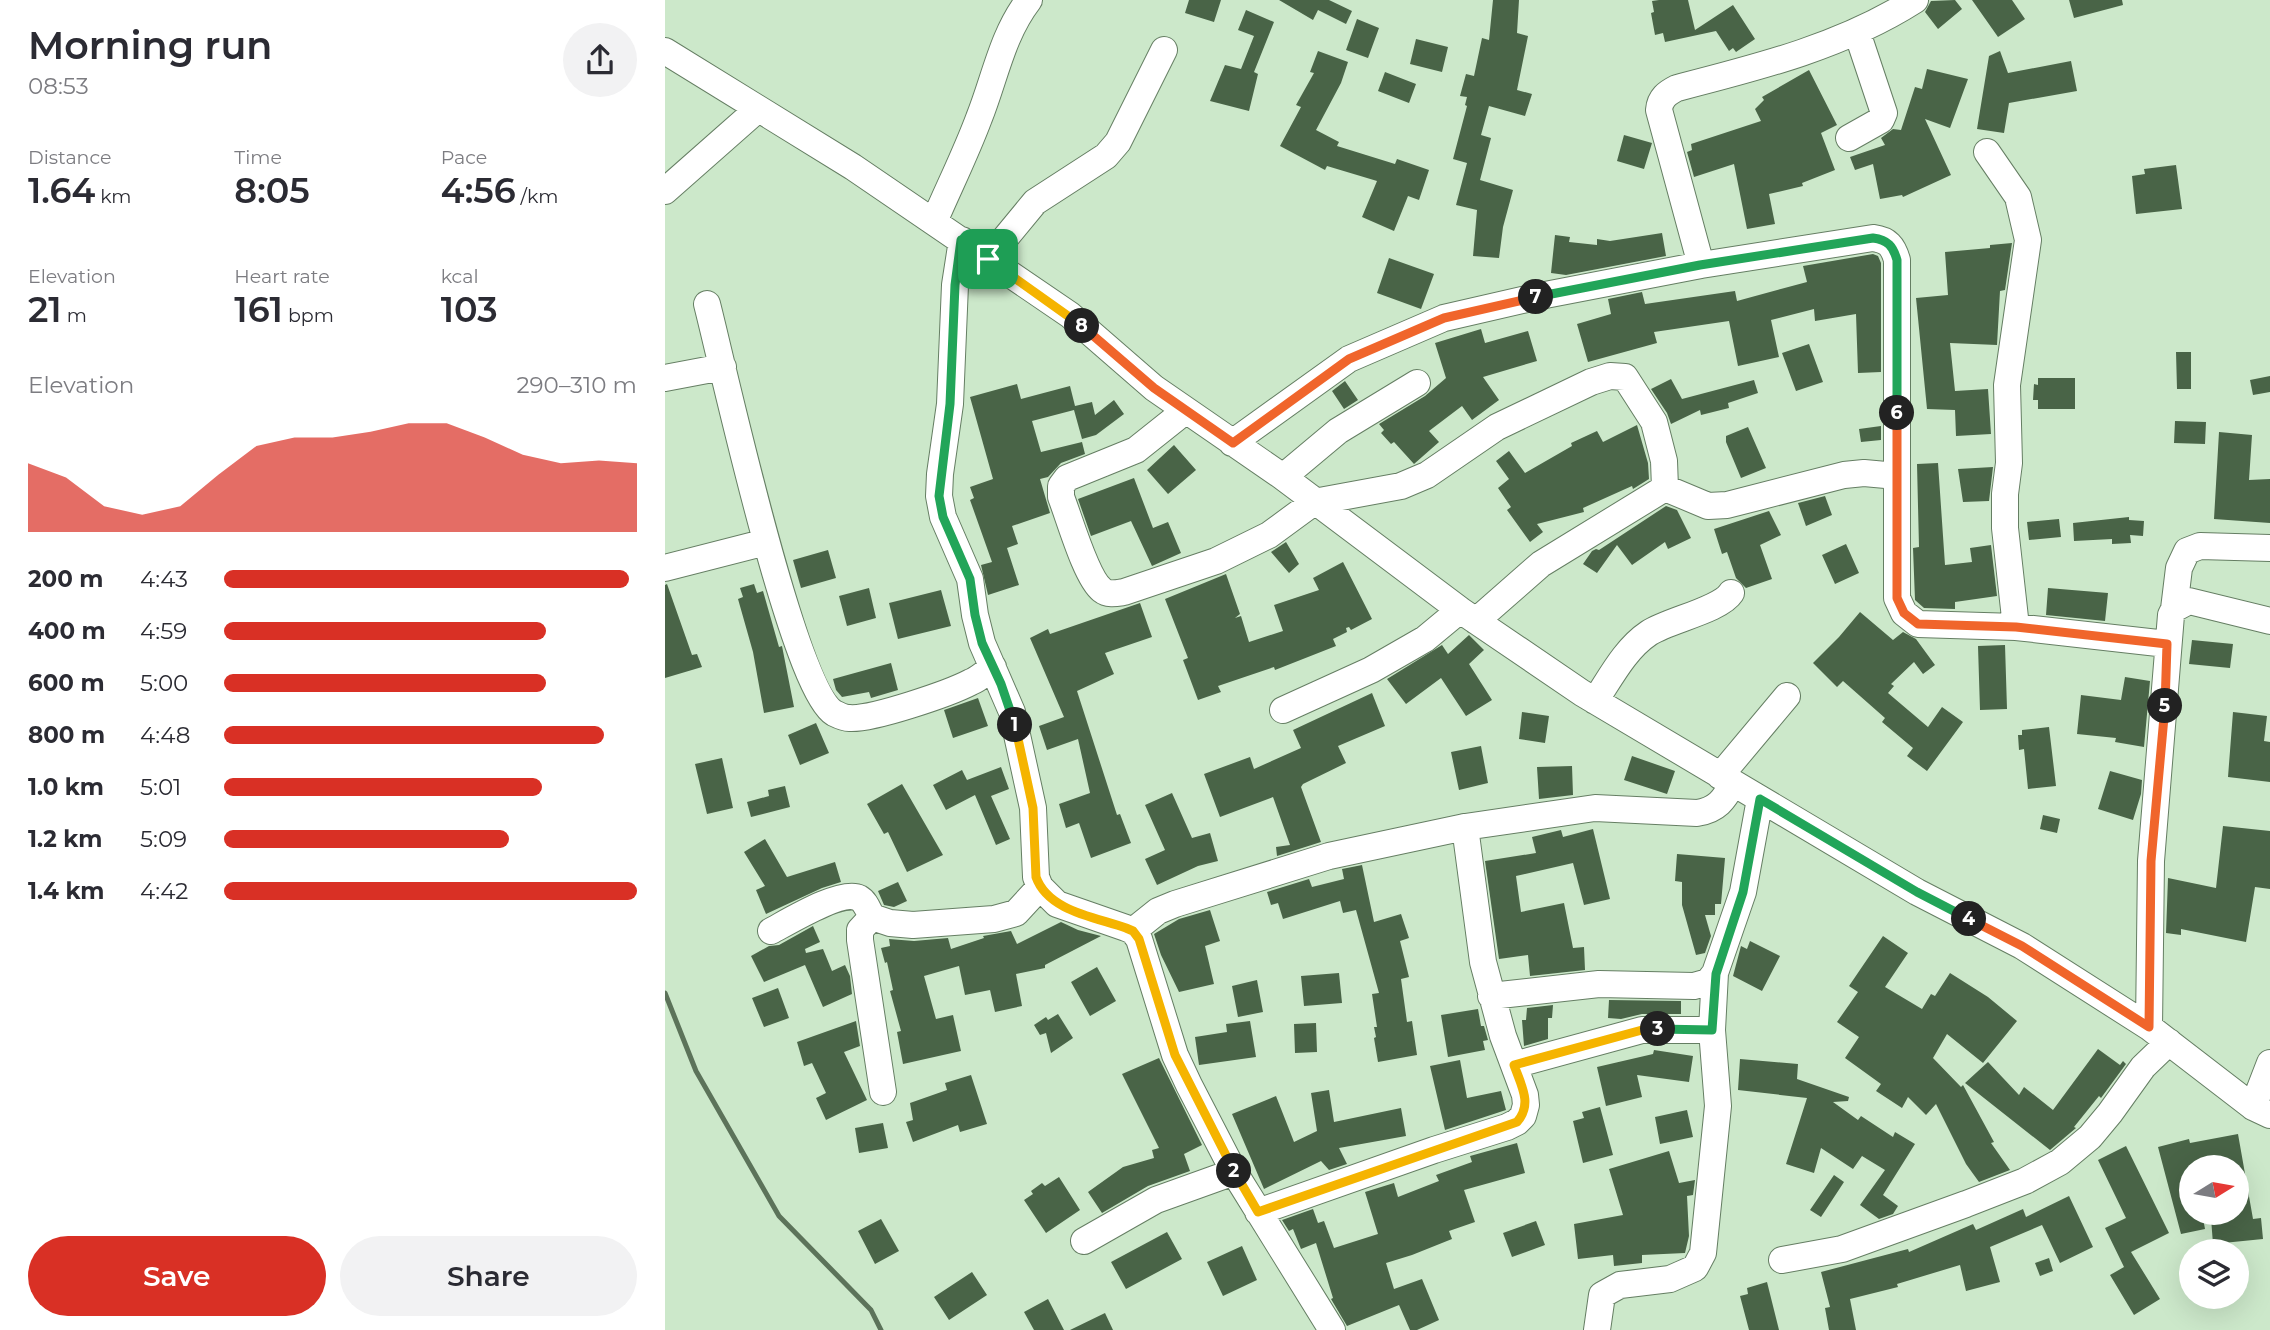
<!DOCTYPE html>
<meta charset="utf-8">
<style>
:root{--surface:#fff;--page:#f2f2f3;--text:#2b2b33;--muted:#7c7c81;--accent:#d93025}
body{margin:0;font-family:Montserrat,sans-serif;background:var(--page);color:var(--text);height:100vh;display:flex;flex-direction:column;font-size:26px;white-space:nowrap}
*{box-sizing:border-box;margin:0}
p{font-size:23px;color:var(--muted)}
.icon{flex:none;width:38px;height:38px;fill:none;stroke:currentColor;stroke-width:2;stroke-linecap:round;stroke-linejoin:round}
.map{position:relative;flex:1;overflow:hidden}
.drawer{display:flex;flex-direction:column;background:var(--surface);width:665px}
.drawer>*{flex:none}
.needle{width:46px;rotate:79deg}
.controls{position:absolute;left:1514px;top:1155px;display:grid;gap:14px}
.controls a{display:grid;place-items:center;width:70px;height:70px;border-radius:50%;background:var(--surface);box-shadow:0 7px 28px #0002;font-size:35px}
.pin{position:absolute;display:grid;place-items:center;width:60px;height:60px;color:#fff;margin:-30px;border-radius:14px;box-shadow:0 4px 10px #0006}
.km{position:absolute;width:35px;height:35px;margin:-18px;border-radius:50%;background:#222;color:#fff;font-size:19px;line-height:35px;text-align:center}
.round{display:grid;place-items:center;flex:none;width:74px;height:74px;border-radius:37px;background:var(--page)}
.overview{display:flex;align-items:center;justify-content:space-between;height:119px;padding:0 28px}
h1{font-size:38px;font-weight:600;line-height:52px}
.stats{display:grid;grid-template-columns:repeat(3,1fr);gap:10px;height:119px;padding:7px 28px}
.stats div{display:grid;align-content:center}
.stats b{font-size:35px;font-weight:600}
.stats small{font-size:19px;font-weight:400}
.stats p{font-size:19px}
.chart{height:196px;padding:14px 28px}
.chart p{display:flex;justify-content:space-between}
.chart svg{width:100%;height:126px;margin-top:7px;fill:var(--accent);opacity:.7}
.button{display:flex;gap:14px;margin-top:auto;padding:14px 28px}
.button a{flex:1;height:80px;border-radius:42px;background:var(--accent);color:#fff;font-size:28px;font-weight:600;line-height:80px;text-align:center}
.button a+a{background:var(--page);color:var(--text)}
ul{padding:0 28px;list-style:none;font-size:23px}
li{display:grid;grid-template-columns:112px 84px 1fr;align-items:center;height:52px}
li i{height:18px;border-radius:9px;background:var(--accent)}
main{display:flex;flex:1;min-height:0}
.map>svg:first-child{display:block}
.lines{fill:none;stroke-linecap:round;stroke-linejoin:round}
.stream{stroke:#5c735a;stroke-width:5}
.building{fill:#496447}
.minor-casing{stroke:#657e63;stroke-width:28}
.minor{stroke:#fff;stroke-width:26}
.split-1-casing{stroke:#fff;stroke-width:14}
.split-2-casing{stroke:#fff;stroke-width:14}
.split-3-casing{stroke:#fff;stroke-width:14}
.split-4-casing{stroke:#fff;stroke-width:14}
.split-5-casing{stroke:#fff;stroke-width:14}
.split-6-casing{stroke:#fff;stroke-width:14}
.split-7-casing{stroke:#fff;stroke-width:14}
.split-8-casing{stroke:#fff;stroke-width:14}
.split-9-casing{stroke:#fff;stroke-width:14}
.split-1{stroke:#22a559;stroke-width:9}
.split-2{stroke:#f5b400;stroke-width:9}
.split-3{stroke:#f5b400;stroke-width:9}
.split-4{stroke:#22a559;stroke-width:9}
.split-5{stroke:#f0652b;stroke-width:9}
.split-6{stroke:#f0652b;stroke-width:9}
.split-7{stroke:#22a559;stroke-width:9}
.split-8{stroke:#f0652b;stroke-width:9}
.split-9{stroke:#f5b400;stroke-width:9}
</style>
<main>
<section class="drawer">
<div class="overview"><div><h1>Morning run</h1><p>08:53</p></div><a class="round"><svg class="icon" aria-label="share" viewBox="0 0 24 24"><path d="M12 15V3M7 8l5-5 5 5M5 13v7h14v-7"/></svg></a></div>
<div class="stats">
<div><p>Distance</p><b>1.64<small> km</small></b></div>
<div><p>Time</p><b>8:05</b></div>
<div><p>Pace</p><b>4:56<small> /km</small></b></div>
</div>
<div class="stats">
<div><p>Elevation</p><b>21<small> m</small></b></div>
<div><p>Heart rate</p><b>161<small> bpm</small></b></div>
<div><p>kcal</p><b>103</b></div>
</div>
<div class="chart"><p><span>Elevation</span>290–310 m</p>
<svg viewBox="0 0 160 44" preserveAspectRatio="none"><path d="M0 44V20L10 25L20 35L30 38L40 35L50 24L60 14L70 11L80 11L90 9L100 6L110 6L120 11L130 17L140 20L150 19L160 20V44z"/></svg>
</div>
<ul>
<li><b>200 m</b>4:43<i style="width:98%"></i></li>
<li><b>400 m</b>4:59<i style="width:78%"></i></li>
<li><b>600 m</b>5:00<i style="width:78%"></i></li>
<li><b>800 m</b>4:48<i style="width:92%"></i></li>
<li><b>1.0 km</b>5:01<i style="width:77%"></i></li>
<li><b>1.2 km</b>5:09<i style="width:69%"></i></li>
<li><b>1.4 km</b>4:42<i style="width:100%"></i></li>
</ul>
<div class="button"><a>Save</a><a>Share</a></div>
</section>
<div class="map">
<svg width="1605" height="1330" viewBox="0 0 1605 1330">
<rect width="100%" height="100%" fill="#cce8ca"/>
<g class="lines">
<path class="stream" d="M0 993 31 1071 114 1216 206 1310 216 1330"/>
</g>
<path class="building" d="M524 0H556L549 22 520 13Z
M614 0H664L687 11 681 24 653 10 648 20Z
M828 0H854L852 33 863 36 852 90 867 94 860 116 824 106 816 135 826 138 815 180 848 190 838 227 834 258 808 256 812 210 791 205 802 163 788 159 802 106 800 105 802 97 795 96 801 74 809 76 817 38 824 40Z
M994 0H1023L1030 30 1068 5 1090 39 1071 52 1068 48 1064 51 1051 31 1000 42 998 33 990 35 986 13 989 12 987 1Z
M1290 0 1297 9 1273 29 1260 12 1266 1Z
M1307 0H1347L1360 19 1333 37Z
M1404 0H1457L1458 5 1409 18Z
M581 10 609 22 589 72 593 74 584 111 545 101 560 65 576 69 589 36 573 30Z
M692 19 714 28 703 58 681 50Z
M751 39 783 47 777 72 745 64Z
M653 51 683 62 676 83 651 130 674 142 672 146 730 164 732 159 764 170 754 200 743 196 729 231 697 217 712 181 662 166 660 170 615 146 636 107 631 105 649 73 645 72Z
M1335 51 1343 73 1406 61 1412 91 1344 103 1339 133 1312 129 1324 56Z
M1262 69 1303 79 1285 128 1260 119 1286 175 1238 197 1237 195 1215 199 1208 164 1190 170 1185 157 1220 145 1216 138 1228 129 1236 130 1250 87 1257 89Z
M1144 70 1172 125 1156 133 1170 170 1137 183 1138 186 1104 194 1110 224 1082 229 1069 164 1029 177 1022 152 1027 150 1026 144 1096 121 1090 109 1099 100 1097 97Z
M720 72 751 84 744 103 713 91Z
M959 135 987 143 979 169 952 161Z
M1511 165 1517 209 1471 214 1467 176 1480 174 1479 169Z
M997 233 1001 256 901 275 886 273 890 235 905 237 904 242 932 245V239L945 241Z
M1347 243 1340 290 1335 291 1332 345 1285 343 1290 391 1323 389 1326 434 1291 436 1290 410 1262 409 1251 298 1283 295 1280 252 1325 248V245Z
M1208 254 1213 256 1216 263V372L1193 373 1191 314 1150 321 1149 309 1106 320 1114 357 1073 366 1064 321 989 332 992 343 923 362 912 324 946 314 943 299 977 292 980 304 1070 291 1072 301 1142 282 1138 266Z
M724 258 769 274 756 309 712 293Z
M816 329 820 343 863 331 872 361 818 377 834 400 807 420 797 406 764 431 774 442 749 464 729 442 726 444 716 433 719 430 714 424 760 396 781 378 770 343Z
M1144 344 1158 382 1131 391 1117 353Z
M1511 352H1526V389H1512Z
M1605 376V392L1588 395 1585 380Z
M1373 378H1410V409H1373V400H1368L1369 384 1373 385Z
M1006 379 1017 399 1089 380 1093 393 1063 403 1064 408 1036 415 1035 410 1006 424 1002 413 986 389Z
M680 381 693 400 679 409 667 391Z
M352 384 356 399 405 386 410 406 427 402 430 415 449 400 459 414 431 435 417 439 409 410 367 421 376 452 417 442 420 454 396 463 383 477 375 479 385 513 347 526 353 544 342 548 354 585 323 595 316 565 327 562 305 500 309 498 305 487 328 479 305 397Z
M1510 421 1541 422 1540 444 1509 443Z
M972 425 983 463 984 479 968 489 967 486 918 508 919 512 872 524 878 532 865 542 842 510 846 507 833 488 844 479 831 461 844 451 860 473 907 446 906 443 932 431 938 442Z
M1216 426V440L1196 442 1194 429Z
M1083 427 1101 468 1076 478 1061 442V436Z
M1554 432 1587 435 1584 480 1605 479V523L1549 519Z
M509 445 531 470 503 494 482 470Z
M1273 463 1280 565 1307 562 1305 548 1326 545 1332 596 1290 602V609L1259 608 1250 600 1248 548 1254 547 1252 464Z
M1328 467 1324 501 1298 502 1293 469Z
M469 478 488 528 503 522 516 553 487 566 466 521 426 536 413 499Z
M1160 496 1167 515 1141 526 1133 503Z
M1001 506 1012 510 1026 538 1003 549 1000 542 967 565 952 545 932 573 918 564 927 551 931 549 934 550Z
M1104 511 1116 535 1095 545 1107 579 1081 588 1071 578 1062 552 1057 554 1049 529Z
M1464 517V520L1479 521 1478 536 1465 535 1466 543 1447 544V539L1409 541 1408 523Z
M1394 519 1396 537 1364 540 1362 522Z
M621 542 634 564 624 573 606 552Z
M1181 544 1194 573 1170 584 1157 555Z
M163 550 171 578 136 588 128 560Z
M678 562 707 619 686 630 684 627 681 628 682 632 668 639 671 646 610 670 609 667 553 686 556 692 533 700 518 660 523 658 500 599 561 574 575 614 570 618 576 616 584 642 618 631 609 605 654 590 648 578Z
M2 584 27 655 32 654 37 667 0 678V585Z
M89 584 92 593 98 591 114 647 117 646 129 707 99 713 88 652 73 599 78 597 75 588Z
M204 588 211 618 182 626 174 596Z
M1383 588 1443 593 1440 621 1381 615Z
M276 590 286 626 233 639 224 603Z
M475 603 487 637 440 653 449 674 412 691 452 815 455 814 466 843 426 858 414 823 401 828 394 804 425 793 413 739 382 750 374 726 399 717 365 638 383 629 385 634Z
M1195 612 1228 640 1238 632 1251 639 1270 665 1258 674 1249 662 1226 684 1229 686 1223 693 1263 727 1277 707 1298 722 1262 771 1242 756 1248 748 1217 722 1220 718 1178 681 1172 687 1148 663 1174 637Z
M804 635 819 650 804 664 827 700 801 716 776 678 741 704 722 679 777 645 783 654Z
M1527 640 1568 644 1565 668 1524 664Z
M1340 645 1342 709 1315 710 1313 646Z
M226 663 233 690 206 698 204 692 177 697 171 690 168 679Z
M1460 677 1485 681 1479 747 1450 742 1451 738 1412 734 1416 695 1456 700Z
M707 693 720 726 673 746 681 763 638 784 636 787 656 842 612 856 611 847 625 845 608 797 555 817 539 774 585 757 589 769 636 748 628 730Z
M313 698 323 726 288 738 279 710Z
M857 712 884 716 880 743 854 739Z
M1568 712 1602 716 1599 741 1605 742V782L1563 777Z
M151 723 164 753 135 765 123 735Z
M1384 727 1391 786 1363 789 1359 749 1354 750 1353 735H1357V730Z
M816 746 823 783 794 790 786 752Z
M967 756 1010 771 1002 794 959 780Z
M57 758 68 808 42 814 30 764Z
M907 766 908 795 874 799 872 767Z
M336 767 344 789 326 796 345 839 331 845 310 795 281 810 268 785 297 770 302 780Z
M1445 771 1477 780 1476 794 1468 820 1433 809Z
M237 784 278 855 242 872 223 832 219 834 202 804Z
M120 786 125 807 86 817 82 802 104 796 103 790Z
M507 793 527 838 545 833 553 861 533 866 492 885 480 859 500 850 480 805Z
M1378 815 1395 819 1392 833 1375 829Z
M1558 826 1605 831V889L1590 887 1581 942 1516 929V935L1501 933 1503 878 1551 888Z
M928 829 945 899 919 905 908 863 851 876 856 912 899 903 908 948 919 947 920 970 865 976 863 955 834 959 820 861 871 853 867 837 896 830 898 837Z
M100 839 122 877 170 862 176 882 157 888 101 914 91 890 100 886 79 852Z
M1012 854 1060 858 1056 904H1050V915H1040L1046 936 1040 953 1031 955 1017 905V882L1010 881Z
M697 865 709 922 736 914 744 938 735 941 744 977 736 979 742 1022 747 1021 752 1055 713 1062 709 1038 711 1037 709 1027H712L707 994 714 993 691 910 678 913 675 901 618 919 613 903 606 905 602 892 644 879 647 887 679 879 677 869Z
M233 882 242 901 229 907 219 905 213 891Z
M545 910 555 941 540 946 549 984 514 992 496 955 489 934 514 919Z
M396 922 413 930 436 936 380 965V968L351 974 357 1006 330 1012 325 990 300 995 294 966 259 976 271 1019 288 1015 296 1051 238 1064 232 1032 236 1031 225 991 228 990 222 962 220 963 216 948 225 946 224 939 249 941 283 938 286 949 319 938 318 936 346 931 352 944Z
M148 926 155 942 140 949 141 953 158 949 167 971 180 965 185 976 187 994 158 1007 140 965 99 982 86 956 104 946 114 945Z
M1218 936 1243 953 1220 987 1257 1009 1266 994 1270 996 1285 973 1323 997 1352 1021 1318 1063 1282 1034 1268 1058 1296 1087 1298 1085 1329 1142 1326 1143 1345 1170 1314 1182 1301 1164 1271 1104 1261 1115 1243 1097 1237 1108 1211 1091 1216 1084 1180 1058 1194 1037 1172 1022 1193 992 1184 986Z
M1085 941 1115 956 1097 991 1068 976 1076 946 1082 949Z
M432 967 451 1001 425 1016 406 982Z
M674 973 677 1003 639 1006 636 976Z
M592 980 598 1012 573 1017 567 986Z
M113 988 124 1018 99 1027 87 998Z
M944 1000 1016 1001V1014H977L956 1019 943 1018Z
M888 1005 887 1018H883V1039L859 1046 857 1020H861L862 1008Z
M813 1009 816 1026H819L823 1040 818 1041 820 1050 783 1057 776 1015Z
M393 1014 408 1038 386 1053 381 1033 375 1035 369 1025 381 1017 383 1020Z
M191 1021 195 1046 179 1052 202 1100 161 1120 151 1098 161 1093 147 1063 139 1066 132 1042Z
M585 1021 591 1057 534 1065 530 1037 562 1032 561 1024Z
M651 1023 652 1052 630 1053 629 1024Z
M1433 1049 1455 1065 1458 1061 1461 1064 1436 1098 1434 1096 1409 1127 1411 1128 1385 1150 1300 1083 1323 1062 1354 1095 1359 1087 1388 1110Z
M989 1050 1028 1056 1024 1082 972 1075 977 1097 941 1106 932 1067 988 1054Z
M494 1058 537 1145 519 1154 525 1171 483 1186 437 1213 423 1192 458 1167 489 1158 487 1150 494 1148 457 1074Z
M1075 1059 1133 1064 1132 1079 1184 1097 1183 1101 1168 1102 1193 1120 1196 1116 1228 1137 1230 1132 1250 1144 1218 1195 1233 1206 1228 1214 1214 1219 1195 1205 1220 1170 1197 1156 1188 1169 1156 1148 1149 1173 1121 1164 1142 1098 1073 1090Z
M795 1060 802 1098 836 1091 841 1110 780 1130 765 1066Z
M306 1075 322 1124 295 1132 293 1125 248 1142 241 1122 248 1120 245 1103 282 1090 280 1083Z
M664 1090 669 1122 736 1108 741 1136 674 1148 682 1164 664 1170 656 1161 599 1189 567 1114 611 1096 629 1142 652 1131 646 1093Z
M935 1107 948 1155 918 1163 908 1121 919 1118 917 1112Z
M1022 1110 1028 1137 995 1144 990 1117Z
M218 1123 223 1148 194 1153 190 1128Z
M1573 1134 1588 1219 1596 1218 1598 1239 1548 1244 1546 1218 1572 1216V1167H1526V1213H1537L1540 1229 1516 1234 1493 1147 1524 1139 1525 1143Z
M852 1143 860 1173 799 1190 810 1222 784 1231 787 1239 747 1255 721 1263 729 1289 757 1279 774 1320 752 1330H745L734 1305 682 1326 666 1299 668 1298 651 1243 636 1249 628 1229 624 1231 617 1220 648 1209 653 1223 659 1221 669 1248 713 1234 700 1192 729 1183 733 1197 774 1181 771 1175 807 1162 805 1156Z
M1461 1146 1504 1233 1466 1252 1495 1299 1469 1315 1445 1275 1459 1267 1440 1228 1461 1218 1433 1160Z
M1004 1151 1014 1183 1030 1180 1028 1195 1022 1196 1024 1236 1020 1253 977 1255V1263L949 1266 948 1255 913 1259 909 1224 958 1215 944 1169Z
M1169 1175 1179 1182 1156 1217 1145 1210Z
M394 1177 415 1210 381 1233 359 1200 368 1194 366 1191 377 1183 380 1186Z
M1404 1196 1428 1247 1395 1263 1377 1225 1325 1247 1335 1282 1301 1291 1295 1265 1232 1284 1233 1287 1185 1299 1191 1330H1164L1160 1308 1165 1307 1156 1272 1243 1249 1244 1252 1308 1224 1311 1230 1358 1209 1361 1217Z
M216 1219 234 1251 210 1264 193 1231Z
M871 1221 880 1245 847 1257 838 1233Z
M502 1232 517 1259 461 1289 446 1262Z
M577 1246 592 1280 558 1296 542 1262Z
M1384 1258 1388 1271 1375 1276 1370 1263Z
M307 1272 322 1295 284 1320 269 1297Z
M1102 1282 1114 1330H1084L1075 1296 1083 1294 1082 1288Z
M383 1299 399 1330H369L359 1312Z
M440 1313 448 1330H405Z"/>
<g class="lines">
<defs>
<path id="minor" d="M0 51 188 167 405 315 489 388 618 477 795 610 917 693 1252 892 1357 946 1484 1027 1588 1107 1605 1115
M1184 138 1216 120 1219 113 1192 32
M1322 152 1353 197 1363 240 1342 385 1344 463 1340 494V528L1351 627
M0 191 93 109
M269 222C284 187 301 153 314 118 330 78 337 35 364 0
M297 240 290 285 285 404 275 474 274 496 278 517 305 579 310 615 317 643 347 712 368 808 371 877 375 887 392 904 461 928 468 931 474 939 510 1055 524 1085 569 1172 667 1330
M323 259 370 202 441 156 453 142 499 50
M1036 265 994 110C995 98 1002 93 1012 88 1094 67 1178 46 1250 0
M42 304C58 366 128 688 169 713 173 715 180 718 184 718 207 720 285 693 306 682 314 679 321 672 328 667
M0 378 58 367
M520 411 471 450 402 478 396 486V497C404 517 421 578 437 590 443 595 452 593 459 592L551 561 604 535 649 502 736 486 762 475 832 427 926 382 945 376 960 377 989 422 999 461 1000 488
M567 443 684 359 779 318 875 296 1036 265 1208 238C1223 240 1228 246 1232 260V598L1239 613 1253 624 1351 627 1502 644
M618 477 673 431 752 383
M0 568 101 542
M1509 609 1514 568 1522 551 1535 546 1605 548
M811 621 876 564 1000 488 1043 506 1062 505 1179 475 1199 473 1232 476
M930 701C946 677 960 649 984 633 1004 620 1055 610 1066 593
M618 710 706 670 760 639 795 610
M1055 776 1122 696
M207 917 195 930V940L218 1092
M106 931C123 922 177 889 194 898 201 902 203 910 207 917L225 923 248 925 329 919 351 913 375 887
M468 931 493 911 510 904 664 856 800 827 930 808 1032 813C1052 810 1059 800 1068 783
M826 996 934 984 1029 986 1043 982 1050 973
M1484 1027 1486 861 1506 615 1509 609 1524 601 1605 621
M849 1065 977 1030H1047
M1588 1107 1605 1063
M593 1212 769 1150 842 1127 852 1122 858 1116 861 1105 860 1095 838 1036 818 962 800 827
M419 1241 491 1200 569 1172
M1117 1260 1177 1249 1301 1204 1360 1181 1395 1162 1425 1137 1445 1113 1478 1067 1504 1042
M932 1330 937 1295 955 1285 1005 1279 1030 1268 1038 1253 1053 1106 1047 1030 1050 973 1078 892 1095 799"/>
</defs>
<use href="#minor" class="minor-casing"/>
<use href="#minor" class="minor"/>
</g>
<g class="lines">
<defs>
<path id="split-1" d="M323 259 296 240 290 285 285 404 274 496 278 517 305 579 310 615 317 643 336 684 350 725"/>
<path id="split-2" d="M350 725 368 808 371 877C383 911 430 917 461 928L468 931 474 939 510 1055 569 1171"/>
<path id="split-3" d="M569 1171 593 1212 852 1122C868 1104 856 1085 849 1065L977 1030 993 1029"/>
<path id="split-4" d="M993 1029 1047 1030 1051 974 1078 892 1095 799 1252 892 1304 919"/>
<path id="split-5" d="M1304 919 1357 946 1484 1027 1486 861 1500 706"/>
<path id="split-6" d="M1232 413V598L1239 613 1253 624 1351 627 1502 644 1500 706"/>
<path id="split-7" d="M871 297 1035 265 1208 238C1223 240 1228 246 1232 260V413"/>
<path id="split-8" d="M417 326 489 388 568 443 684 359 779 318 871 297"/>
<path id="split-9" d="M323 259 417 326"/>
</defs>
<use href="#split-1" class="split-1-casing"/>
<use href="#split-2" class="split-2-casing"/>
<use href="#split-3" class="split-3-casing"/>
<use href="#split-4" class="split-4-casing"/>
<use href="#split-5" class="split-5-casing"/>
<use href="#split-6" class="split-6-casing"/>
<use href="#split-7" class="split-7-casing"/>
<use href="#split-8" class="split-8-casing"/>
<use href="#split-9" class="split-9-casing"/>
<use href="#split-1" class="split-1"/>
<use href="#split-2" class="split-2"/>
<use href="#split-3" class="split-3"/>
<use href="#split-4" class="split-4"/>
<use href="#split-5" class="split-5"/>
<use href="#split-6" class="split-6"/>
<use href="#split-7" class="split-7"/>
<use href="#split-8" class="split-8"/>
<use href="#split-9" class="split-9"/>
</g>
</svg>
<div class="controls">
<a><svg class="needle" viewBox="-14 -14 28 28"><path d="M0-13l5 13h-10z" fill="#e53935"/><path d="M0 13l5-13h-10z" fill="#7c7c81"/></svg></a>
<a><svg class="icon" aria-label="layers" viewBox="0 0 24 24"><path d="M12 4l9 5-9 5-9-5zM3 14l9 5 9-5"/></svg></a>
</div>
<div class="pin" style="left:323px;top:259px;background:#1e9e55"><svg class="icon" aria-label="arrive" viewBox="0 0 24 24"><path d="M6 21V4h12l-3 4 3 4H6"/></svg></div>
<b class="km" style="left:350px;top:725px">1</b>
<b class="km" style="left:569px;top:1171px">2</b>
<b class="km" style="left:993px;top:1029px">3</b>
<b class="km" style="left:1304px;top:919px">4</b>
<b class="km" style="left:1500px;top:706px">5</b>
<b class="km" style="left:1232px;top:413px">6</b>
<b class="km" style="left:871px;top:297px">7</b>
<b class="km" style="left:417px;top:326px">8</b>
</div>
</main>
